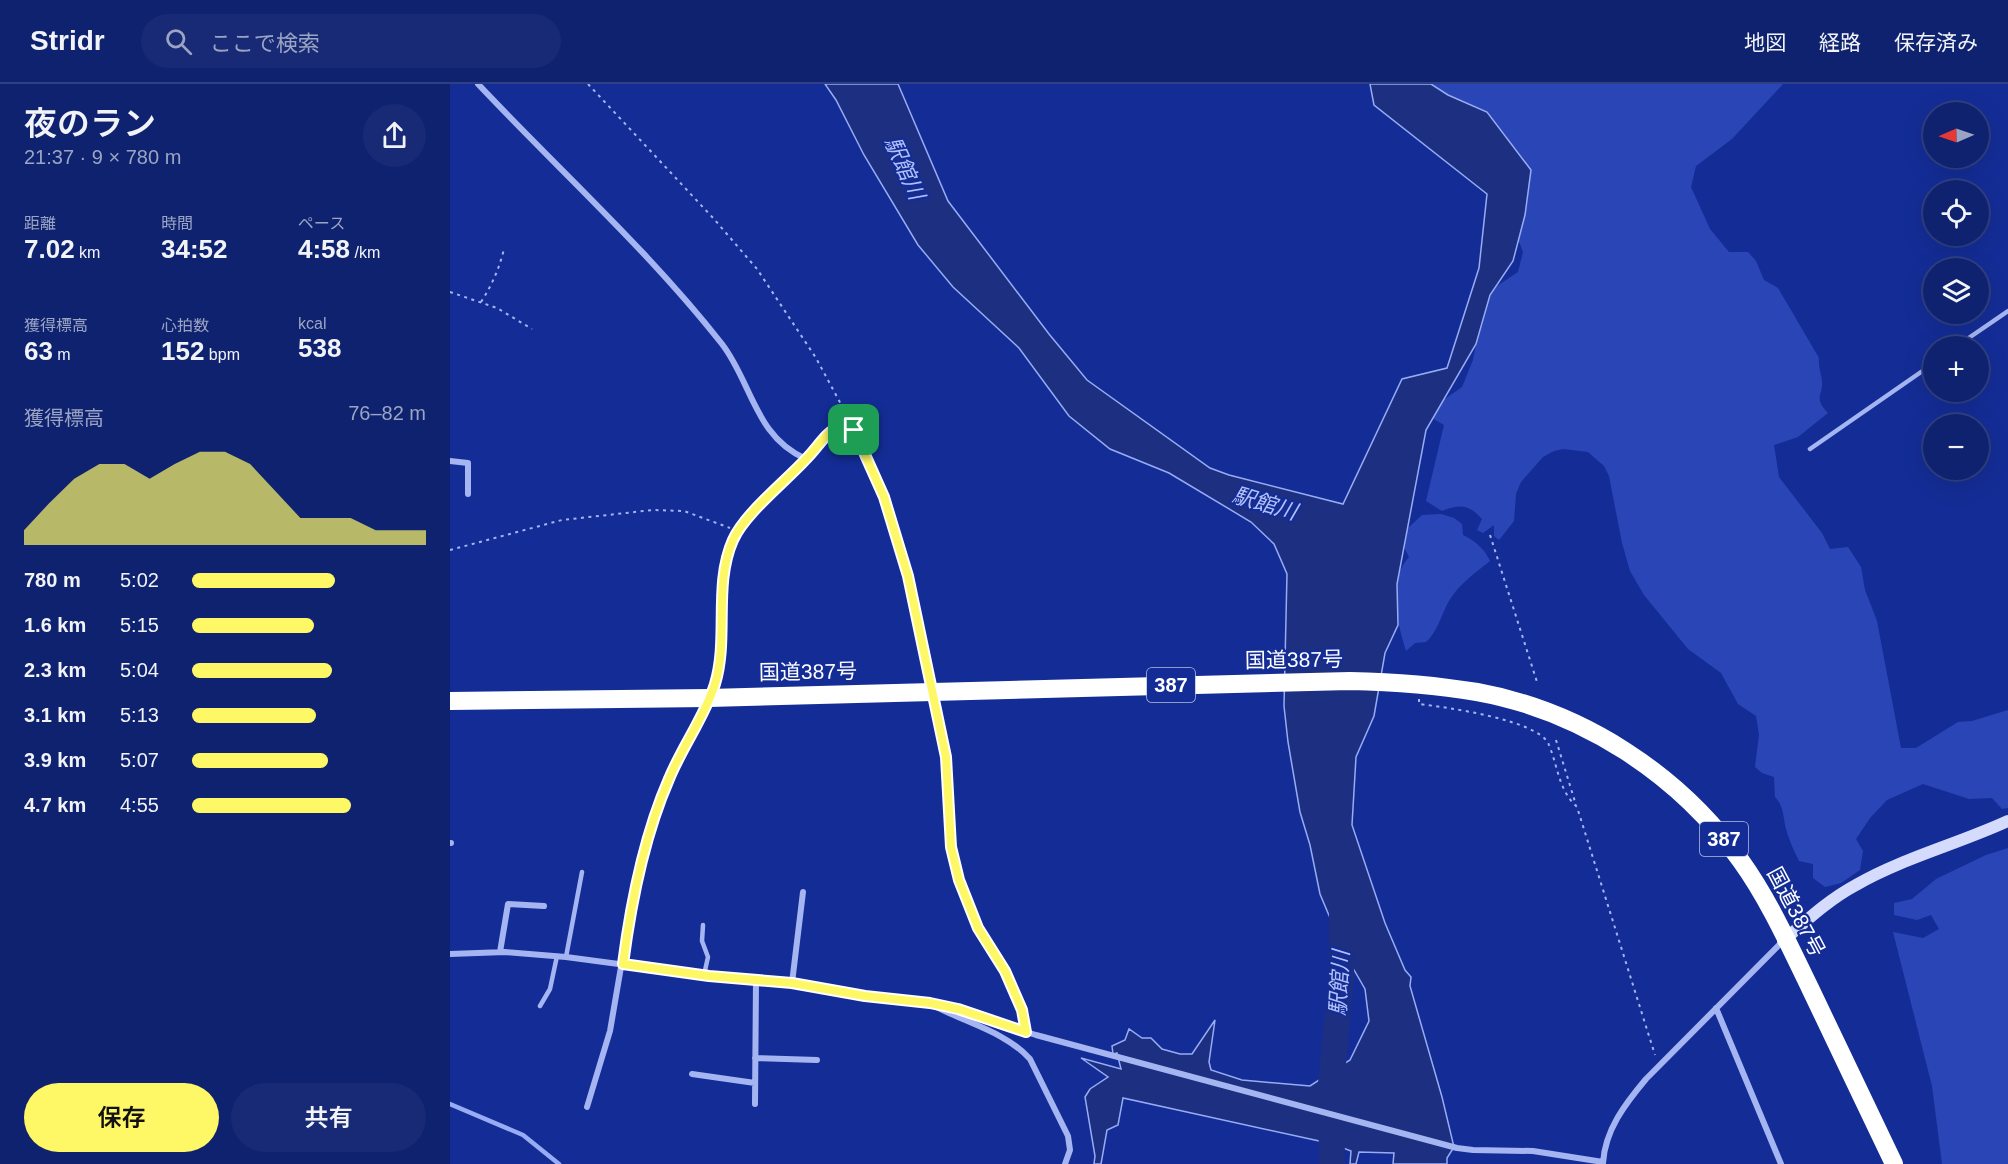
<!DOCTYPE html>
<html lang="ja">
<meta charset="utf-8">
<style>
:root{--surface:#0f2270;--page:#182a75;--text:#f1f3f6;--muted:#9ba4c3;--line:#2f3f83;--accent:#fff866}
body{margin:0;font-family:Arial,"Noto Sans JP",sans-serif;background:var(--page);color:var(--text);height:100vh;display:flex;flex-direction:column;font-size:22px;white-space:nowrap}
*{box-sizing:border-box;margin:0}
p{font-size:20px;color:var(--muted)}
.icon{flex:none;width:33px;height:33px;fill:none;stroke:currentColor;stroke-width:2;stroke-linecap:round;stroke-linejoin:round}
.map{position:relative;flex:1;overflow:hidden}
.details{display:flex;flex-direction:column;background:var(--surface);width:450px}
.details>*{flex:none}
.needle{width:39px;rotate:268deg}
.controls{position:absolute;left:1473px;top:18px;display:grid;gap:12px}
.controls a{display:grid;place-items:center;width:66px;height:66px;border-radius:50%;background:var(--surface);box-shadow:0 6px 24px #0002,0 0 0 2px var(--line);font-size:30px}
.pin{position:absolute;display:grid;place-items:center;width:51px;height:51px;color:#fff;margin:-26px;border-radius:12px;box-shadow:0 3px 9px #0006}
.round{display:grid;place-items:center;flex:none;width:63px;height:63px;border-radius:32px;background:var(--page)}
.summary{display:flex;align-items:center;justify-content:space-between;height:102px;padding:0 24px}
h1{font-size:33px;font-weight:600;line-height:45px}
.stats{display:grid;grid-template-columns:repeat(3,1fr);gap:9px;height:102px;padding:6px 24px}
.stats div{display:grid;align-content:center}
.stats b{font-size:26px;font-weight:600}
.stats small{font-size:16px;font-weight:400}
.stats p{font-size:16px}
.chart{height:168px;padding:12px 24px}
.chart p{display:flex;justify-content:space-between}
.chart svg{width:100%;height:108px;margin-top:6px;fill:var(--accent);opacity:.7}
.action{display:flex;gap:12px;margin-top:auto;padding:12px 24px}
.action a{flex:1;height:69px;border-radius:36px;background:var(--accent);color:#111;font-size:24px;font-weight:600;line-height:69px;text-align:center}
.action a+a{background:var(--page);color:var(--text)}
ul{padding:0 24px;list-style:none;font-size:20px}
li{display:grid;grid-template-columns:96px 72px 1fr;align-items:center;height:45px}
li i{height:15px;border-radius:8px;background:var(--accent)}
header{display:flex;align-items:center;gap:36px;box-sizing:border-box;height:84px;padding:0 30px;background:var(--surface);border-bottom:2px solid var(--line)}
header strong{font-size:28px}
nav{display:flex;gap:33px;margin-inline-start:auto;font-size:21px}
.search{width:420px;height:54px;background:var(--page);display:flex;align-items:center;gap:15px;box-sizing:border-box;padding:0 21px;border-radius:33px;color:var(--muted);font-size:22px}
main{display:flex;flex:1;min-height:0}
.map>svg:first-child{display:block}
.green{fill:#2a46b6}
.water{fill:#1c2f80;stroke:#97acf5;stroke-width:1.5}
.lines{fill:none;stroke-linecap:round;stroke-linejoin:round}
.stream{stroke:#97acf5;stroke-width:4.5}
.river{stroke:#1c2f80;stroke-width:26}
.path{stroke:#a5b5f2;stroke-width:2;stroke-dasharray:3 4.5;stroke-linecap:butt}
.lane{stroke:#a5b5f2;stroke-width:4.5}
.street{stroke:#a5b5f2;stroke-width:6}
.secondary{stroke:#d4dbfc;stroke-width:12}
.highway{stroke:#fff;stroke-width:18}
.route-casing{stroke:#fff;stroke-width:12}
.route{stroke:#fff866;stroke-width:8}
.labels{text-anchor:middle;stroke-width:4.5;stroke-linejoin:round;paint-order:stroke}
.shield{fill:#142d96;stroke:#b8c0e0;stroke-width:1.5}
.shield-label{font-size:20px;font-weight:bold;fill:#fff}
.street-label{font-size:21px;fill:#fff;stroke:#142d96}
.water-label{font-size:22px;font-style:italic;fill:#b1c0f9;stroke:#142d96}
</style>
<header>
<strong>Stridr</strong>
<div class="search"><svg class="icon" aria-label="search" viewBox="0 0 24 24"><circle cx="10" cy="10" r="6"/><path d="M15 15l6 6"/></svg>ここで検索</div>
<nav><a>地図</a><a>経路</a><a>保存済み</a></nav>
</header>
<main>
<section class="details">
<div class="summary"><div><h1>夜のラン</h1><p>21:37 · 9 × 780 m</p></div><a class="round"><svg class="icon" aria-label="share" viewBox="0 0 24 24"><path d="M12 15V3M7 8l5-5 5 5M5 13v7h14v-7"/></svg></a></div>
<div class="stats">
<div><p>距離</p><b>7.02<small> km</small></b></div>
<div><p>時間</p><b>34:52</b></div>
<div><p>ペース</p><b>4:58<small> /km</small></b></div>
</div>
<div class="stats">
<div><p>獲得標高</p><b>63<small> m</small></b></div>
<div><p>心拍数</p><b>152<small> bpm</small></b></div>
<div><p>kcal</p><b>538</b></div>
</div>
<div class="chart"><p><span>獲得標高</span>76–82 m</p>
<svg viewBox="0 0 160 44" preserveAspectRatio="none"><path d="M0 44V38L10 27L20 17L30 11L40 11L50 17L60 11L70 6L80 6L90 11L100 22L110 33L120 33L130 33L140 38L150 38L160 38V44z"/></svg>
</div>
<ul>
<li><b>780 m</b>5:02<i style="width:61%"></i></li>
<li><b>1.6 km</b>5:15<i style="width:52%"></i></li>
<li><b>2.3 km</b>5:04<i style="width:60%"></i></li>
<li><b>3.1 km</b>5:13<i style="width:53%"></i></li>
<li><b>3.9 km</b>5:07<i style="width:58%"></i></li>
<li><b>4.7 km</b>4:55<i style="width:68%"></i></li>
</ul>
<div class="action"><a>保存</a><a>共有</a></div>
</section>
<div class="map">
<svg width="1558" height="1080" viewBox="0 0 1558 1080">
<rect width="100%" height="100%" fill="#142d96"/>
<path class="green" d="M965 0H1333L1282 55 1246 82 1241 103 1260 145 1279 168H1298L1306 177 1314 196 1328 204 1369 274C1368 284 1372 291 1372 298 1373 313 1363 313 1378 329L1348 353 1324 361 1329 393 1372 449 1380 465 1398 463 1411 483 1415 506 1427 537 1451 664H1466L1508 638 1522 637 1558 626V724L1552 725 1542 714 1519 715 1473 700 1437 716 1420 734 1406 755 1413 767 1410 786 1391 799 1375 803 1363 794V780L1349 777C1344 767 1339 756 1336 745 1333 733 1334 722 1325 713L1324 693 1312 689 1305 683 1309 651 1306 632 1288 620 1271 589 1238 565 1194 511 1180 487 1172 459 1159 392 1154 382 1138 368 1113 365 1104 367 1093 373 1071 398 1066 410 1064 437 1049 456 1044 452V441L1033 449 1027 446 1032 435C1019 420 1009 420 992 427L976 417 994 341 980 333 992 317 1012 303 1023 276 1027 255 1033 239 1035 220 1041 206 1068 188 1073 168 1067 152 1079 104 1067 78Z
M991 430 1004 434 1012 440 1013 451C1025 457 1034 464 1040 477 1026 488 1008 501 999 517 991 531 988 547 976 558L965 559 956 567C947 538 937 497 959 473L952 459 958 444 972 431Z
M1558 764V1080H1492L1482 1002 1443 848 1473 854 1489 845 1481 831 1467 836 1444 831V819L1462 815 1486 795 1536 771Z"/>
<path class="water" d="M375 0H448L498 117 599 250 637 296 760 384 779 391 893 420 952 295 997 284 1029 184 1037 110 924 21 920 0H981L998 11 1037 28 1081 86 1075 131 1063 177 1040 211 1026 260 976 346 947 500 948 541 935 569 924 632 906 673 902 741 935 839 955 886 961 893 960 902 992 1013 1004 1063 997 1074V1080H943L944 1069 909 1068 906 1080H900L901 1067 893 1064 892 1062 673 1014 668 1041 657 1046 651 1080H644L645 1072 635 1013 640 1005 658 993 631 974 671 985 667 969 663 970 662 962 675 956 679 945 692 954H701L712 965 730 970H742L765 936 759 978 761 986 792 996 860 1002 900 976 919 937 915 905 896 872 870 810 860 761 850 728 838 658 834 622 837 490 824 460 801 438 719 389 660 365 619 332 569 264 503 203 468 161 414 71 386 16Z"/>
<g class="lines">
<path class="stream" d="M0 1020 73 1051 109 1080"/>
<path class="river" d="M882 1080 881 1000 891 895 892 826"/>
<path class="path" d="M138 0 264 135 307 185 366 274 399 335
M0 208 47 224 82 245
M31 218C42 201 49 185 54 165
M1040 451 1088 601
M0 466 112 436 203 426 234 427 280 444
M969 615V620C995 623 1090 636 1099 661 1108 683 1109 707 1127 723L1205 971
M1106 656 1126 721"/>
<path class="lane" d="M1507 262 1558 227
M1360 365 1484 279
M253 841 252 857 258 873 254 891
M116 873 132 788
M90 922 100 905 107 872"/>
<path class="street" d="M28 0C109 86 198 166 272 260 302 299 305 353 356 375
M0 377 18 379V410
M0 759H1
M50 868 58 820 94 822
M0 870 55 868 116 873 259 892 342 899 407 910 489 921 586 951 1007 1064 1023 1066 1083 1067 1153 1078
M342 899 353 808
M485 922C516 939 556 948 580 975L618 1052 620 1066 615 1080
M1266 924 1331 1080
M305 974 367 976
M242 990 305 999
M305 1020 306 896
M137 1023 160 947 183 813 209 720 224 684 265 601 269 577 274 494 283 455 295 438 327 403 356 375 378 350 389 344 404 346 434 413 458 492 496 673 501 763 509 796 528 844 554 887 572 926 576 948
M1153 1079C1155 1046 1175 1020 1196 995L1333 857"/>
<path class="secondary" d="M1333 857C1356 837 1378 816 1406 801 1453 774 1508 760 1558 737"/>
<path class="highway" d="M0 617 259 614 900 597C943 598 985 601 1027 608 1132 627 1229 690 1291 777 1319 816 1339 861 1360 904 1388 963 1416 1021 1444 1080"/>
</g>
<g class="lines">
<defs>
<path id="route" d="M389 344 404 346 434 413 458 492 496 673 501 763 509 796 528 844 555 887 572 926 576 948 508 925 480 919 415 912 342 899 259 892 173 880C181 818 194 752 219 695 232 663 255 632 265 600 279 554 263 501 283 456 295 429 336 397 356 375 364 367 370 358 377 351 381 347 384 345 389 344Z"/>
</defs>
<use href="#route" class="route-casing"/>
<use href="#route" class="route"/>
</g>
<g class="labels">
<g class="shield">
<rect x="697" y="584" width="48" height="34" rx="4.5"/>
<rect x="1250" y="738" width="48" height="34" rx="4.5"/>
</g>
<g class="shield-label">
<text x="721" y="608">387</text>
<text x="1274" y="762">387</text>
</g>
<g class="street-label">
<text transform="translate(844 576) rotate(-1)" y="7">国道387号</text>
<text transform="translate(358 588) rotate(-1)" y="7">国道387号</text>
<text transform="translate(1346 828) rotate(62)" y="7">国道387号</text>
</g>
<g class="water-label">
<text transform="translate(455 84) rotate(66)" y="8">駅館川</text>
<text transform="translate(815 419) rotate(16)" y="8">駅館川</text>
<text transform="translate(889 899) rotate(-87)" y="8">駅館川</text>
</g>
</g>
</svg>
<div class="controls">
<a><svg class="needle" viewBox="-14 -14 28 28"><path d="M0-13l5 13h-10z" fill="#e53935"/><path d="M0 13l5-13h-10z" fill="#9ba4c3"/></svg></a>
<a><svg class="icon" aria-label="locate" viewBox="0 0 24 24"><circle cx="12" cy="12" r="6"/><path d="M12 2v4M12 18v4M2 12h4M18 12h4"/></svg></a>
<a><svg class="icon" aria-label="layers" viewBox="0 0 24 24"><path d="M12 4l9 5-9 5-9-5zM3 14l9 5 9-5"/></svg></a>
<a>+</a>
<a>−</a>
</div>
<div class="pin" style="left:404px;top:346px;background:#1e9e55"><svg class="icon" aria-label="arrive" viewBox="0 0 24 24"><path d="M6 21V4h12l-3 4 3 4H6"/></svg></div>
</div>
</main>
